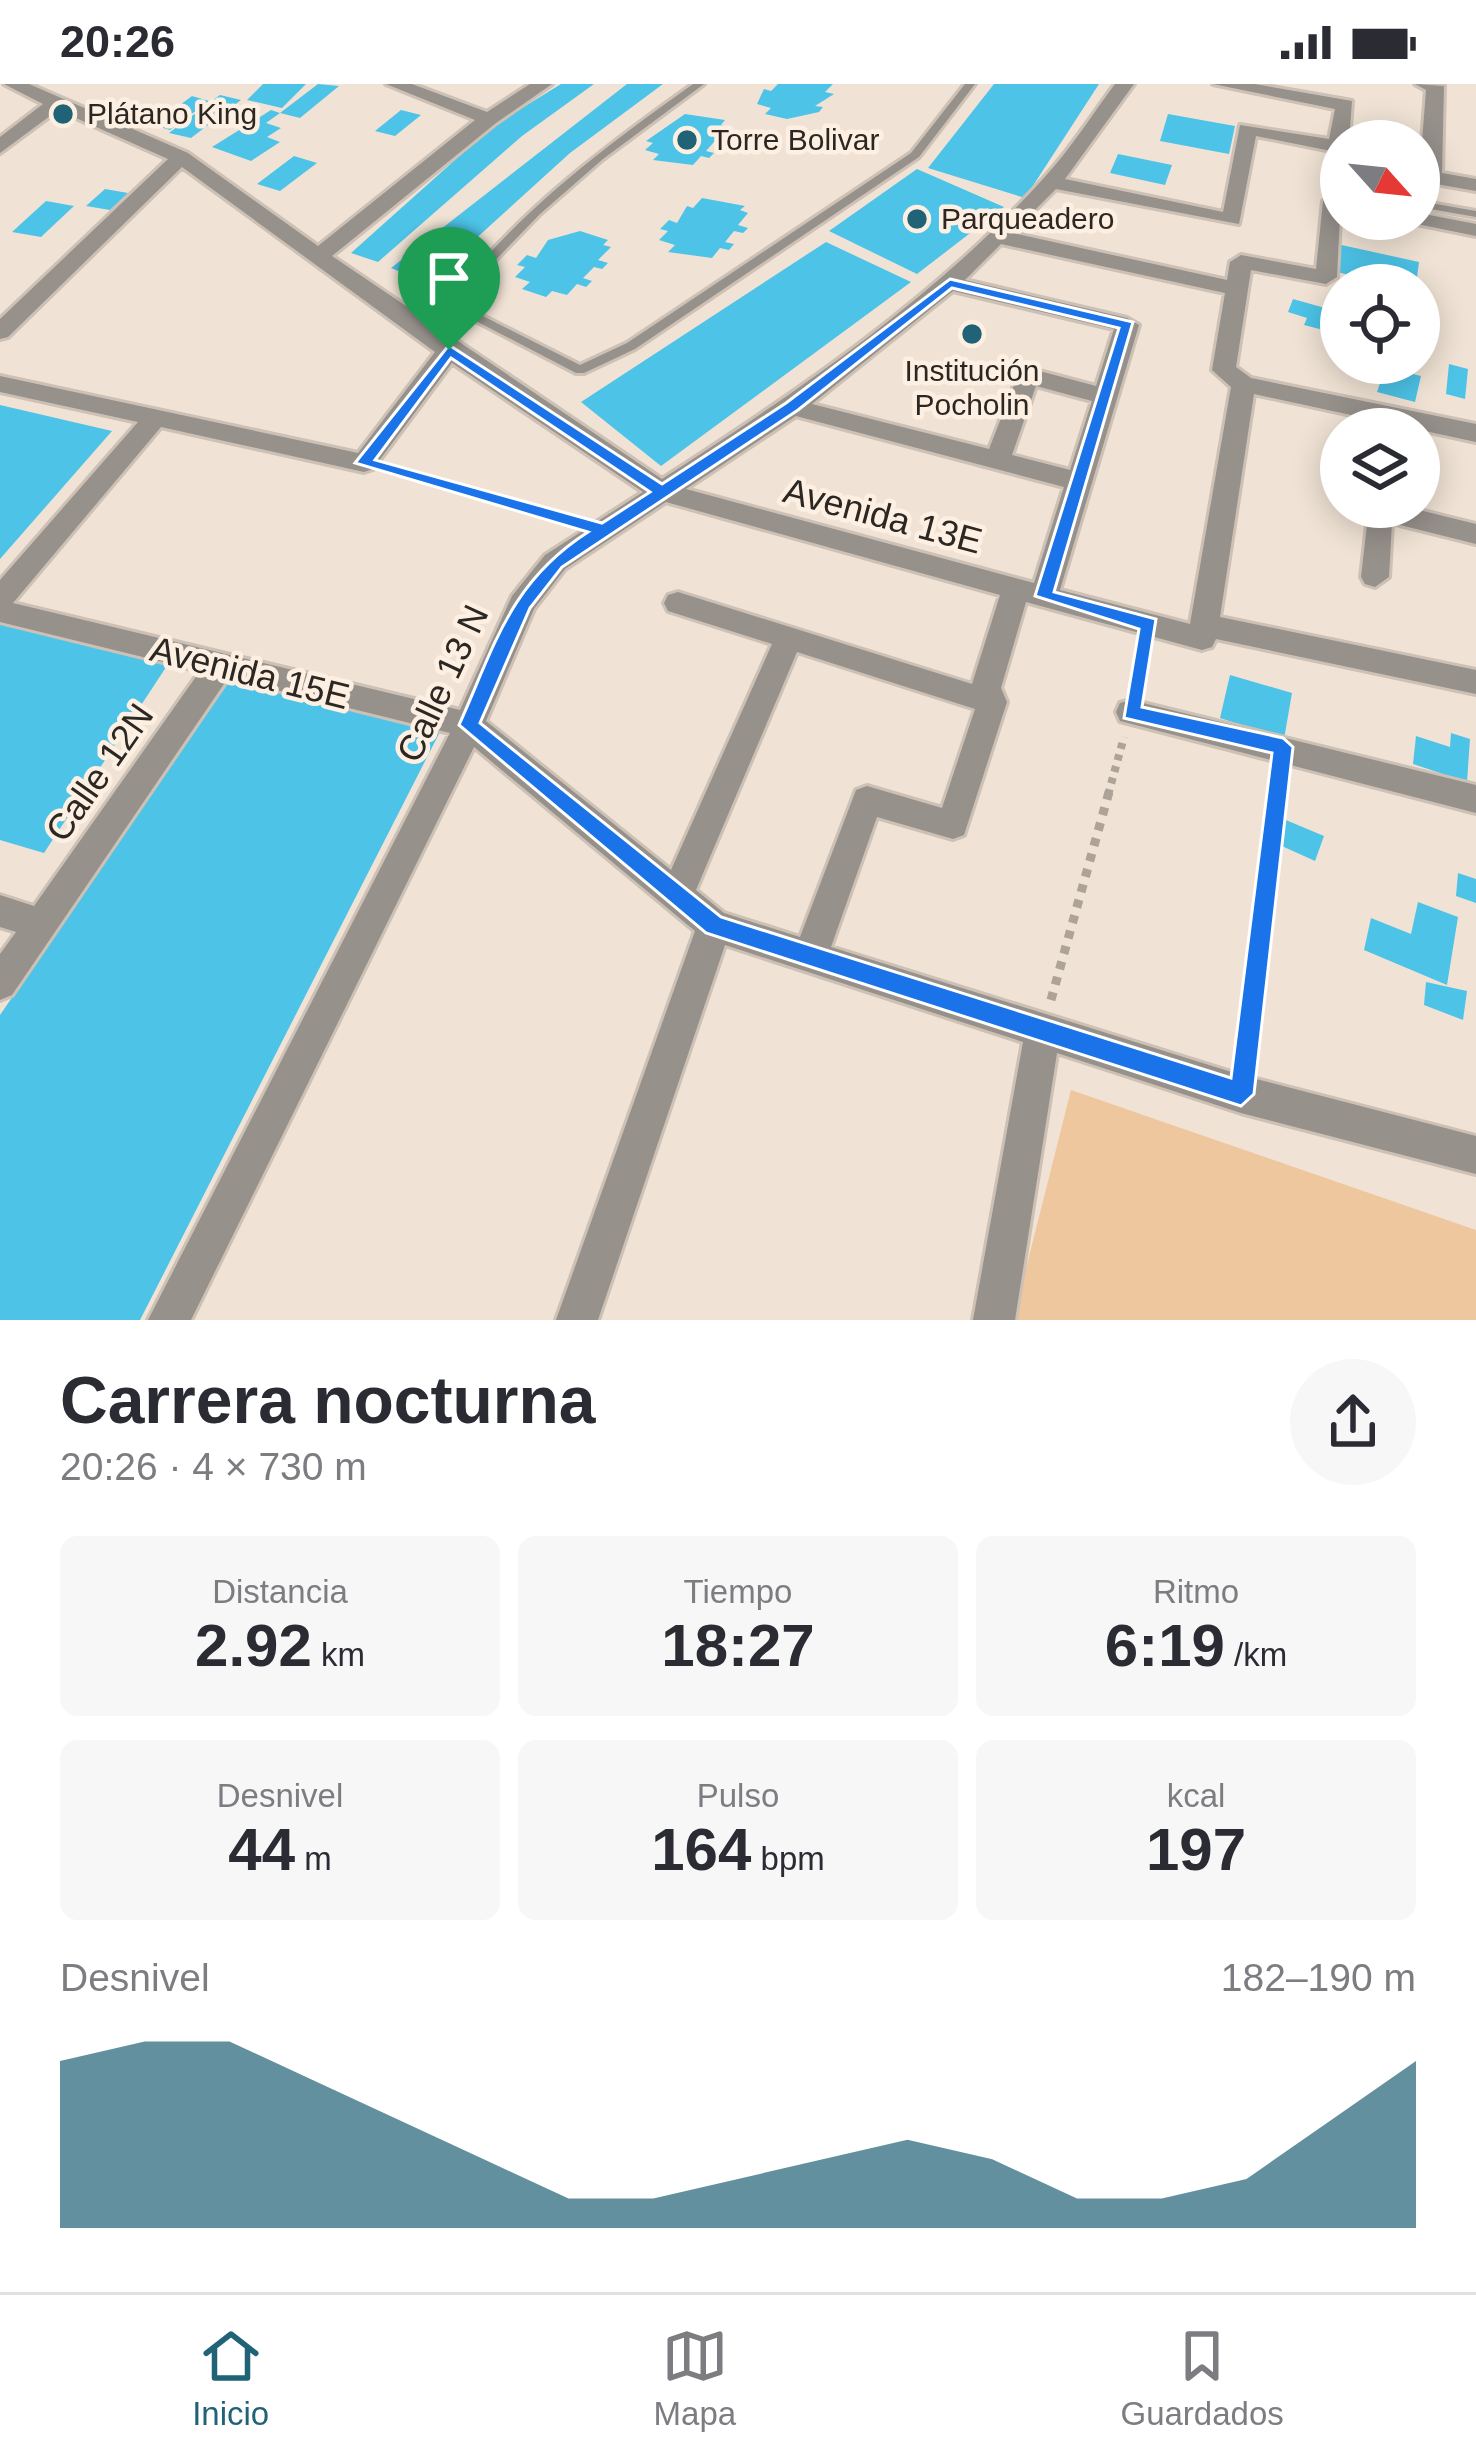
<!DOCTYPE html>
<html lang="es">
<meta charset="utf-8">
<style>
:root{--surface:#fff;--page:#f7f7f7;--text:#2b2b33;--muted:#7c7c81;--line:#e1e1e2;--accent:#206276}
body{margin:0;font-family:Helvetica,sans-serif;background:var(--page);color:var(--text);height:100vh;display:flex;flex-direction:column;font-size:45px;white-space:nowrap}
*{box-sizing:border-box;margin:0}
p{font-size:39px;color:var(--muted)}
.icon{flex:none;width:66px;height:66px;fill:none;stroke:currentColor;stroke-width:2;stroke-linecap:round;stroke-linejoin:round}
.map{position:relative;height:1236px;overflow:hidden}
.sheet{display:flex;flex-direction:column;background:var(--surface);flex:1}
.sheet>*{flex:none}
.needle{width:78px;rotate:117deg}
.buttons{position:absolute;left:1320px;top:36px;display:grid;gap:24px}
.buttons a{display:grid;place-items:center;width:120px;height:120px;border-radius:50%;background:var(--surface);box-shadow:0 6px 30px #0003;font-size:60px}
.pin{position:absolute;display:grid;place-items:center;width:102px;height:102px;color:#fff;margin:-123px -51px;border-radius:50% 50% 50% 0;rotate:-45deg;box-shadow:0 0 12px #0007}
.pin .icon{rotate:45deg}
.round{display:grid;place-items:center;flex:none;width:126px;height:126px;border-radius:63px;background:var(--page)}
.summary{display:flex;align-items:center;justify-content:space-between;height:204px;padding:0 60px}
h1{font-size:66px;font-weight:600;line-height:90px}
.metrics{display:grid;grid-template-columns:repeat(3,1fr);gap:18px;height:204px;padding:12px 60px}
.metrics div{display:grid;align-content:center;border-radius:18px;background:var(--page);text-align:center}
.metrics b{font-size:60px;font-weight:600}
.metrics small{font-size:33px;font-weight:400}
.metrics p{font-size:33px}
.chart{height:336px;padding:24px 60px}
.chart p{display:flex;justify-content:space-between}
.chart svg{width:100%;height:216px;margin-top:12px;fill:var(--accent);opacity:.7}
.status{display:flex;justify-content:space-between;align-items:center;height:84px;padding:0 60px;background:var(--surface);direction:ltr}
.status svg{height:33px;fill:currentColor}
.tab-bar{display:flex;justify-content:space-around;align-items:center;height:168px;border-top:3px solid var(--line);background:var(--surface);font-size:33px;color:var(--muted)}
.tab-bar a{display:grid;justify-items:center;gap:6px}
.tab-bar .on{color:var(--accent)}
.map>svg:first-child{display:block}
.green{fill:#efc79e}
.building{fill:#4cc3e7}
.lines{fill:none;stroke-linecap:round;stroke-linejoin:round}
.lane-casing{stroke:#cdc1b5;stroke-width:6}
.street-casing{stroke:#cdc1b5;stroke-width:6}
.path-far1{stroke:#ada398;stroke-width:8;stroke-dasharray:6 6;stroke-linecap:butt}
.path{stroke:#ada398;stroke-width:9;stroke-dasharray:8 8;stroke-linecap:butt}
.lane{fill:#97918c;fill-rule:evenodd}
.street{fill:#97918c;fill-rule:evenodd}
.route{fill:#1a73e8;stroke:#fff;stroke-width:3;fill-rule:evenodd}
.poi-dot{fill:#206276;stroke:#fdf0e2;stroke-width:4.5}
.labels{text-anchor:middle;stroke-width:9;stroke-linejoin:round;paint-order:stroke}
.far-poi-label{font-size:30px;fill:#2c2722;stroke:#fdf0e2;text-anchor:start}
.street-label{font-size:36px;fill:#2c2722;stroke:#fdf0e2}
</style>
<div class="status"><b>20:26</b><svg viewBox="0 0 49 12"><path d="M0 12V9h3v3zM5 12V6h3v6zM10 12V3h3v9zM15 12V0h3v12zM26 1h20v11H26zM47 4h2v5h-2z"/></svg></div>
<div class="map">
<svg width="1476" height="1236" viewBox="0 0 1476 1236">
<rect width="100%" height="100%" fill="#f0e3d5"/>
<path class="green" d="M1071 1006 1476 1146V1236H1013Z"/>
<path class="building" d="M263 0H306L282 24 247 16Z
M318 0 339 2 300 34 280 29 266 39 281 44 267 53 280 58 251 77 212 63 271 26 280 29Z
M561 0H594L522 52 378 178 351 169 493 42Z
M627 0H663L570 69 427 199 391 184Z
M778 0H833L825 8 834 10 815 22 823 23 819 28 787 35 765 30 771 24 757 20 764 5 771 7Z
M994 0H1099L1025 114 928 84Z
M220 11 241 16 191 54 169 49Z
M192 12 209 17 170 46 153 41Z
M401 26 421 31 395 52 375 47Z
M685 30 725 36 721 41 728 43 718 53 727 55 714 58 706 67 714 69 709 74 701 72 693 81 653 76 659 70 645 66 653 59 646 57Z
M1168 30 1235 42 1229 70 1160 57Z
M1118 70 1172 81 1165 101 1110 89Z
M294 72 317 79 280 107 257 100Z
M917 85 1004 123 917 190 829 147Z
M105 105 128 109 110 126 86 122Z
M702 114 745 122 740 126 748 129 738 141 748 144 743 149 734 147 725 158 734 160 729 166 720 164 712 174 668 168 675 161 659 156 668 147 660 145 669 136 677 139 687 122 693 124Z
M46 117 74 122 41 153 12 148Z
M580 147 608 156 603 161 611 163 598 176 608 179 602 185 594 183 583 194 592 197 586 203 577 200 567 211 552 207 546 213 522 205 530 198 515 193 525 183 517 181 527 171 536 174 548 156Z
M826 158 911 198 661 382 581 318Z
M1337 160 1419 178 1416 201H1358L1359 193 1332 187Z
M1293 215 1325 224 1322 233 1335 237 1331 248 1304 241 1307 234 1288 228Z
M1370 279H1407L1405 288 1421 292 1415 318 1377 308 1380 299 1367 295Z
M1449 280 1468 285 1465 315 1446 310Z
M0 321 112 347 0 475Z
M0 530 174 571 44 769 0 756Z
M1230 591 1292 609 1284 655 1220 634Z
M233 592 446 636 140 1236H0V931Z
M1451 649 1470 655 1467 698 1413 680 1416 652 1450 663Z
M1281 734 1324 752 1315 777 1273 758Z
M1458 789 1476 795V819L1456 812Z
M1418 818 1458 833 1447 901 1364 866 1371 834 1411 850Z
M1426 898 1467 907 1463 936 1424 921Z"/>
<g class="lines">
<defs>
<path id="lane" d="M693 0H704L603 75 540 130 483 189 461 221 580 281 627 259 911 69 965 0H975L919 73 635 265 584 289H576L453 225 448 219C515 130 603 64 693 0Z
M1419 117 1476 127V133L1419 123Z"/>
<path id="street" d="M4 0H29L188 69 318 162 475 36 386 0H412L487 28 530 0H552L496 39 332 172 662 395C797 308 934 215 1043 95 1070 66 1092 31 1115 0H1134L1065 95 1223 128 1240 41 1329 55 1335 25 1213 0H1255L1352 17 1349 57H1341V69L1256 52 1239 140 1056 105 1012 149 1227 196 1230 178 1241 171 1316 185 1323 117 1341 113 1337 193 1326 200 1251 186 1236 283 1251 294 1476 340V358L1254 310 1220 533 1476 586V610L1216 555 1212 563 1202 566 1026 518 1001 604 1007 618 964 751 953 755 877 733 831 863 1241 991 1476 1052V1090L1241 1029 1057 969 1015 1236H973L1023 958 725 861 598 1236H556L695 847 474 663 191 1236H148L450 649 228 594 12 911 0 916V870L16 848 0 843V811L34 822 200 587 0 538V496L138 338 0 308V292L358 369 435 268 182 83 8 253 0 255V235L168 75 58 26 0 69V53L43 20ZM1001 160 1225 209 1212 286 1231 303 1190 540 1060 506 1139 241 1127 234 965 196ZM953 207 1114 245 1096 302 1028 284 1020 286 989 365 812 320ZM452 279 643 408 545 471 512 512 460 626 13 519 161 343 364 388 373 385ZM1036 302 1092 317 1070 386 1012 371ZM796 332 1064 403 1034 499 686 405ZM666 418 1000 511 972 600 678 508 668 511 664 519 668 527 772 560 671 786 486 637 534 525 565 485ZM797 568 975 625 942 724 867 702 856 706 800 853 724 829 696 806Z
M1415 0 1444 2 1442 89 1476 95V107L1419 97 1426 6Z
M1419 129 1476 140V152L1412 139 1408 135H1419Z
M1369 423H1407L1476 440V460L1392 439 1389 493 1375 503 1365 500 1361 493Z
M1131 616 1476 701V729L1120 637 1116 628 1120 619Z"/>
</defs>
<use href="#lane" class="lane-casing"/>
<use href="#street" class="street-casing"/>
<path class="path-far1" d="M392 387 568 436
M1136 604 1144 565
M1108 711 1124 653
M1277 711 1279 694"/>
<path class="path" d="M1051 916 1109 708
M1245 977 1277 708"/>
<use href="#lane" class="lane"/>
<use href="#street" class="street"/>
</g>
<path class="route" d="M950 195 1133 238 1054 508 1156 535 1142 623 1283 654 1293 663 1254 1010 1241 1022 706 849 459 641C495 561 510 498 588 448L355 379 449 261 662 400 786 319ZM952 204 1119 244 1035 512 1139 545 1124 634 1272 669 1231 994 721 833 480 639 530 524 562 483 798 326ZM451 274 650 408 602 439 375 376Z"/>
<g class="poi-dot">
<circle cx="63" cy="30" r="12"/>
<circle cx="687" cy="56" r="12"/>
<circle cx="917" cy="135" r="12"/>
<circle cx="972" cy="250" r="12"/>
</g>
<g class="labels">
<g class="far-poi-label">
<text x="87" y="40">Plátano King</text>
<text x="711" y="66">Torre Bolivar</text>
<text x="941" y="145">Parqueadero</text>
<text x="972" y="297" text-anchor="middle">Institución<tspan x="972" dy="34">Pocholin</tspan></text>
</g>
<g class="street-label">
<text transform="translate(883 431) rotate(15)" y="13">Avenida 13E</text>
<text transform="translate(250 588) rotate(14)" y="13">Avenida 15E</text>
<text transform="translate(442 599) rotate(-65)" y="13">Calle 13 N</text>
<text transform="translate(99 688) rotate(-55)" y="13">Calle 12N</text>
</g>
</g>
</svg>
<div class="buttons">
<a><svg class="needle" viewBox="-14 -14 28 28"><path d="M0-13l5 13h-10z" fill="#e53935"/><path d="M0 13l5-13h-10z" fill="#7c7c81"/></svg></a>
<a><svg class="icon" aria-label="locate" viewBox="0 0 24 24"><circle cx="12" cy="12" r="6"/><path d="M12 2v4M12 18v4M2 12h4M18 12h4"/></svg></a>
<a><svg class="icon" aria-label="layers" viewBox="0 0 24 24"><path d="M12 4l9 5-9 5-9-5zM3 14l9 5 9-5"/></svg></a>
</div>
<div class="pin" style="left:449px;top:266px;background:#1e9e55"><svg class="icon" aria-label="arrive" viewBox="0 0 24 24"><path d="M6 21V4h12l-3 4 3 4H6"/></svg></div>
</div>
<section class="sheet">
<div class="summary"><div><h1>Carrera nocturna</h1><p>20:26 · 4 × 730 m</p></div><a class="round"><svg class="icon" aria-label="share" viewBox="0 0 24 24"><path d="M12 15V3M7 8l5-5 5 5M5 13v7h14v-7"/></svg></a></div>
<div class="metrics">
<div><p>Distancia</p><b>2.92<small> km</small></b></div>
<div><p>Tiempo</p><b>18:27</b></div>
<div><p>Ritmo</p><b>6:19<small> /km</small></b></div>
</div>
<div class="metrics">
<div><p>Desnivel</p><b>44<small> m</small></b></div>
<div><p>Pulso</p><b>164<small> bpm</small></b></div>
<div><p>kcal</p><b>197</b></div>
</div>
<div class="chart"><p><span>Desnivel</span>182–190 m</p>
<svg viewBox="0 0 160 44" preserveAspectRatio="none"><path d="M0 44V10L10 6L20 6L30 14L40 22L50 30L60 38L70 38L80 34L90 30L100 26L110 30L120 38L130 38L140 34L150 22L160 10V44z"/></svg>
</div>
</section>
<nav class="tab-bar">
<a class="on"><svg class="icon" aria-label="home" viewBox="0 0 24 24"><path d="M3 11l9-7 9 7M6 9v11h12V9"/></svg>Inicio</a>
<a><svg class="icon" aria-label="map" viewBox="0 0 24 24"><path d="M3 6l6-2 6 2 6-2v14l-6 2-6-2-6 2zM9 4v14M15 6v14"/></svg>Mapa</a>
<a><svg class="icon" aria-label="saved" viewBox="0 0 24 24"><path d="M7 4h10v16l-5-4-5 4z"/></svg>Guardados</a>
</nav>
